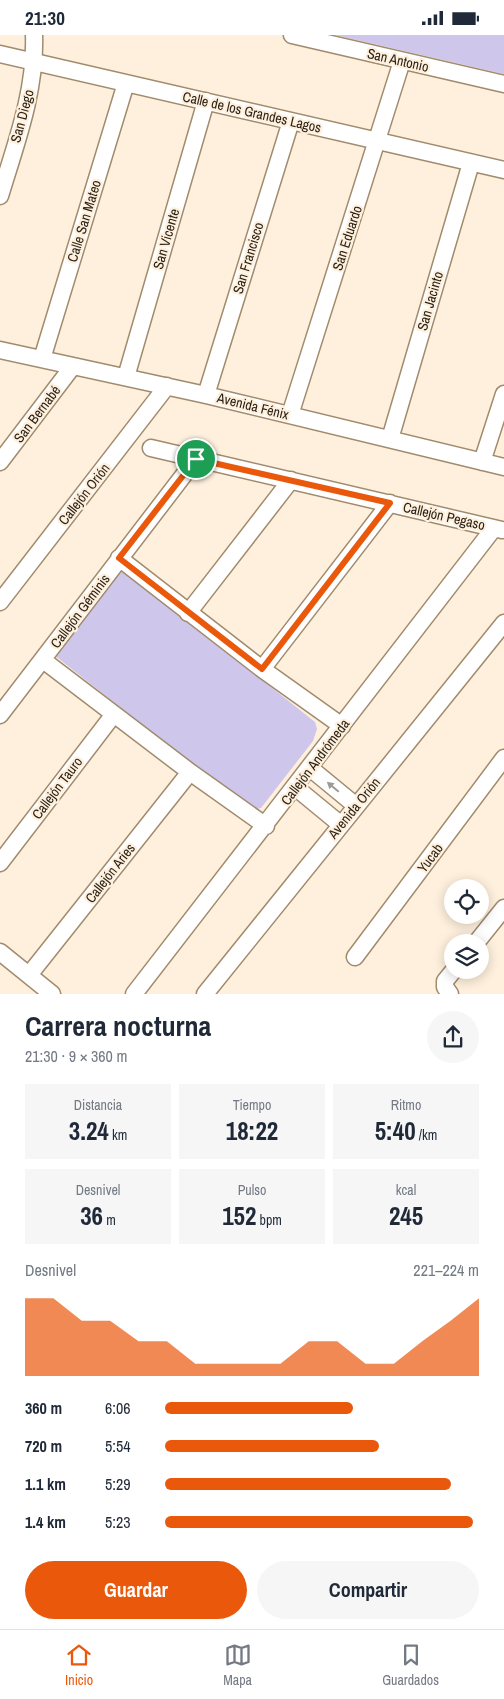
<!DOCTYPE html>
<html lang="es">
<meta charset="utf-8">
<style>
:root{--surface:#fff;--page:#f6f6f7;--text:#1f2937;--muted:#747a83;--line:#e0e1e3;--accent:#ea580c}
body{margin:0;font-family:"Archivo Narrow",sans-serif;background:var(--page);color:var(--text);height:100vh;display:flex;flex-direction:column;font-size:19px;white-space:nowrap}
*{box-sizing:border-box;margin:0}
p{font-size:16px;color:var(--muted)}
.icon{flex:none;width:28px;height:28px;fill:none;stroke:currentColor;stroke-width:2;stroke-linecap:round;stroke-linejoin:round}
.map{position:relative;height:959px;overflow:hidden}
.side{display:flex;flex-direction:column;background:var(--surface);flex:1}
.side>*{flex:none}
.fabs{position:absolute;left:444px;top:844px;display:grid;gap:10px}
.fabs a{display:grid;place-items:center;width:45px;height:45px;border-radius:50%;background:var(--surface);box-shadow:0 2px 12px #0003;font-size:25px}
.pin{position:absolute;display:grid;place-items:center;width:42px;height:42px;color:#fff;margin:-21px;border:2px solid #fff;border-radius:50%;box-shadow:0 1px 5px #0007}
.round{display:grid;place-items:center;flex:none;width:52px;height:52px;border-radius:26px;background:var(--page)}
.head{display:flex;align-items:center;justify-content:space-between;height:85px;padding:0 25px}
h1{font-size:28px;font-weight:700;line-height:38px}
.stats{display:grid;grid-template-columns:repeat(3,1fr);gap:8px;height:85px;padding:5px 25px}
.stats div{display:grid;align-content:center;border-radius:0px;background:var(--page);text-align:center}
.stats b{font-size:25px;font-weight:700}
.stats small{font-size:14px;font-weight:400}
.stats p{font-size:14px}
.chart{height:140px;padding:10px 25px}
.chart p{display:flex;justify-content:space-between}
.chart svg{width:100%;height:90px;margin-top:5px;fill:var(--accent);opacity:.7}
.action{display:flex;gap:10px;margin-top:auto;padding:10px 25px}
.action a{flex:1;height:58px;border-radius:30px;background:var(--accent);color:#fff;font-size:20px;font-weight:700;line-height:58px;text-align:center}
.action a+a{background:var(--page);color:var(--text)}
ul{padding:0 25px;list-style:none;font-size:16px}
li{display:grid;grid-template-columns:80px 60px 1fr;align-items:center;height:38px}
li i{height:12px;border-radius:6px;background:var(--accent)}
.status{display:flex;justify-content:space-between;align-items:center;height:35px;padding:0 25px;background:var(--surface);direction:ltr}
.status svg{height:14px;fill:currentColor}
.menu{display:flex;justify-content:space-around;align-items:center;height:70px;border-top:1px solid var(--line);background:var(--surface);font-size:14px;color:var(--muted)}
.menu a{display:grid;justify-items:center;gap:2px}
.menu .current{color:var(--accent)}
.map>svg:first-child{display:block}
.green{fill:#cec6eb}
.lines{fill:none;stroke-linecap:round;stroke-linejoin:round}
.street-casing{stroke:#a18b6d;stroke-width:19}
.street{stroke:#fff;stroke-width:16}
.oneway{fill:#9e9a95}
.route-casing{stroke:#fff;stroke-width:10}
.route{stroke:#ea580c;stroke-width:6}
.labels{text-anchor:middle;stroke-width:4.5;stroke-linejoin:round;paint-order:stroke}
.street-label{font-size:14px;fill:#271f13;stroke:#fef0dd}
</style>
<div class="status"><b>21:30</b><svg viewBox="0 0 49 12"><path d="M0 12V9h3v3zM5 12V6h3v6zM10 12V3h3v9zM15 12V0h3v12zM26 1h20v11H26zM47 4h2v5h-2z"/></svg></div>
<div class="map">
<svg width="504" height="959" viewBox="0 0 504 959">
<rect width="100%" height="100%" fill="#fef0dd"/>
<path class="green" d="M335 0H504V39Z
M118 536 130 540 315 687 317 694 313 706 261 773 253 775 246 772 54 620Z"/>
<g class="lines">
<defs>
<path id="street" d="M292 0 504 49
M0 19 504 135
M0 161C16 108 36 56 34 0
M0 315 206 360 504 432
M42 324 126 48
M126 342 206 66
M206 360 291 86
M290 380 402 26
M390 404 471 128
M151 413 502 495
M0 427 73 331
M482 427 504 359
M119 523 262 634 342 691
M0 567 167 351
M188 578 291 445
M43 625 190 737 266 791
M262 634 390 468
M0 680 196 424
M310 733 355 770
M295 752 340 789
M0 828 114 679
M476 908 504 873
M0 917 52 959
M355 922 504 723
M29 940 190 737
M134 959 494 493
M205 959 504 588
M450 959 445 952V946L454 935"/>
</defs>
<use href="#street" class="street-casing"/>
<use href="#street" class="street"/>
</g>
<defs><path id="oneway-solid" d="M-6-.8H1V-3.2L6.5 0L1 3.2V.8H-6Z" transform="scale(1.25)"/></defs>
<use class="oneway" href="#oneway-solid" transform="translate(333 752) rotate(-140)"/>
<g class="lines">
<defs>
<path id="route" d="M196 424 390 468 262 634 119 523Z"/>
</defs>
<use href="#route" class="route-casing"/>
<use href="#route" class="route"/>
</g>
<g class="labels">
<g class="street-label">
<text transform="translate(398 25) rotate(13)" y="5">San Antonio</text>
<text transform="translate(252 77) rotate(13)" y="5">Calle de los Grandes Lagos</text>
<text transform="translate(22 81) rotate(-75)" y="5">San Diego</text>
<text transform="translate(84 186) rotate(-73)" y="5">Calle San Mateo</text>
<text transform="translate(347 203) rotate(-72)" y="5">San Eduardo</text>
<text transform="translate(166 204) rotate(-74)" y="5">San Vicente</text>
<text transform="translate(248 223) rotate(-73)" y="5">San Francisco</text>
<text transform="translate(430 266) rotate(-74)" y="5">San Jacinto</text>
<text transform="translate(253 371) rotate(14)" y="5">Avenida Fénix</text>
<text transform="translate(37 379) rotate(-53)" y="5">San Bernabé</text>
<text transform="translate(84 459) rotate(-52)" y="5">Callejón Orión</text>
<text transform="translate(444 481) rotate(13)" y="5">Callejón Pegaso</text>
<text transform="translate(80 576) rotate(-53)" y="5">Callejón Géminis</text>
<text transform="translate(315 727) rotate(-53)" y="5">Callejón Andrómeda</text>
<text transform="translate(57 753) rotate(-53)" y="5">Callejón Tauro</text>
<text transform="translate(354 773) rotate(-51)" y="5">Avenida Orión</text>
<text transform="translate(430 823) rotate(-53)" y="5">Yucab</text>
<text transform="translate(110 838) rotate(-52)" y="5">Callejón Aries</text>
</g>
</g>
</svg>
<div class="fabs">
<a><svg class="icon" aria-label="locate" viewBox="0 0 24 24"><circle cx="12" cy="12" r="6"/><path d="M12 2v4M12 18v4M2 12h4M18 12h4"/></svg></a>
<a><svg class="icon" aria-label="layers" viewBox="0 0 24 24"><path d="M12 4l9 5-9 5-9-5zM3 14l9 5 9-5"/></svg></a>
</div>
<div class="pin" style="left:196px;top:424px;background:#1e9e55"><svg class="icon" aria-label="arrive" viewBox="0 0 24 24"><path d="M6 21V4h12l-3 4 3 4H6"/></svg></div>
</div>
<section class="side">
<div class="head"><div><h1>Carrera nocturna</h1><p>21:30 · 9 × 360 m</p></div><a class="round"><svg class="icon" aria-label="share" viewBox="0 0 24 24"><path d="M12 15V3M7 8l5-5 5 5M5 13v7h14v-7"/></svg></a></div>
<div class="stats">
<div><p>Distancia</p><b>3.24<small> km</small></b></div>
<div><p>Tiempo</p><b>18:22</b></div>
<div><p>Ritmo</p><b>5:40<small> /km</small></b></div>
</div>
<div class="stats">
<div><p>Desnivel</p><b>36<small> m</small></b></div>
<div><p>Pulso</p><b>152<small> bpm</small></b></div>
<div><p>kcal</p><b>245</b></div>
</div>
<div class="chart"><p><span>Desnivel</span>221–224 m</p>
<svg viewBox="0 0 160 44" preserveAspectRatio="none"><path d="M0 44V6L10 6L20 17L30 17L40 27L50 27L60 38L70 38L80 38L90 38L100 27L110 27L120 38L130 38L140 27L150 17L160 6V44z"/></svg>
</div>
<ul>
<li><b>360 m</b>6:06<i style="width:60%"></i></li>
<li><b>720 m</b>5:54<i style="width:68%"></i></li>
<li><b>1.1 km</b>5:29<i style="width:91%"></i></li>
<li><b>1.4 km</b>5:23<i style="width:98%"></i></li>
</ul>
<div class="action"><a>Guardar</a><a>Compartir</a></div>
</section>
<nav class="menu">
<a class="current"><svg class="icon" aria-label="home" viewBox="0 0 24 24"><path d="M3 11l9-7 9 7M6 9v11h12V9"/></svg>Inicio</a>
<a><svg class="icon" aria-label="map" viewBox="0 0 24 24"><path d="M3 6l6-2 6 2 6-2v14l-6 2-6-2-6 2zM9 4v14M15 6v14"/></svg>Mapa</a>
<a><svg class="icon" aria-label="saved" viewBox="0 0 24 24"><path d="M7 4h10v16l-5-4-5 4z"/></svg>Guardados</a>
</nav>
